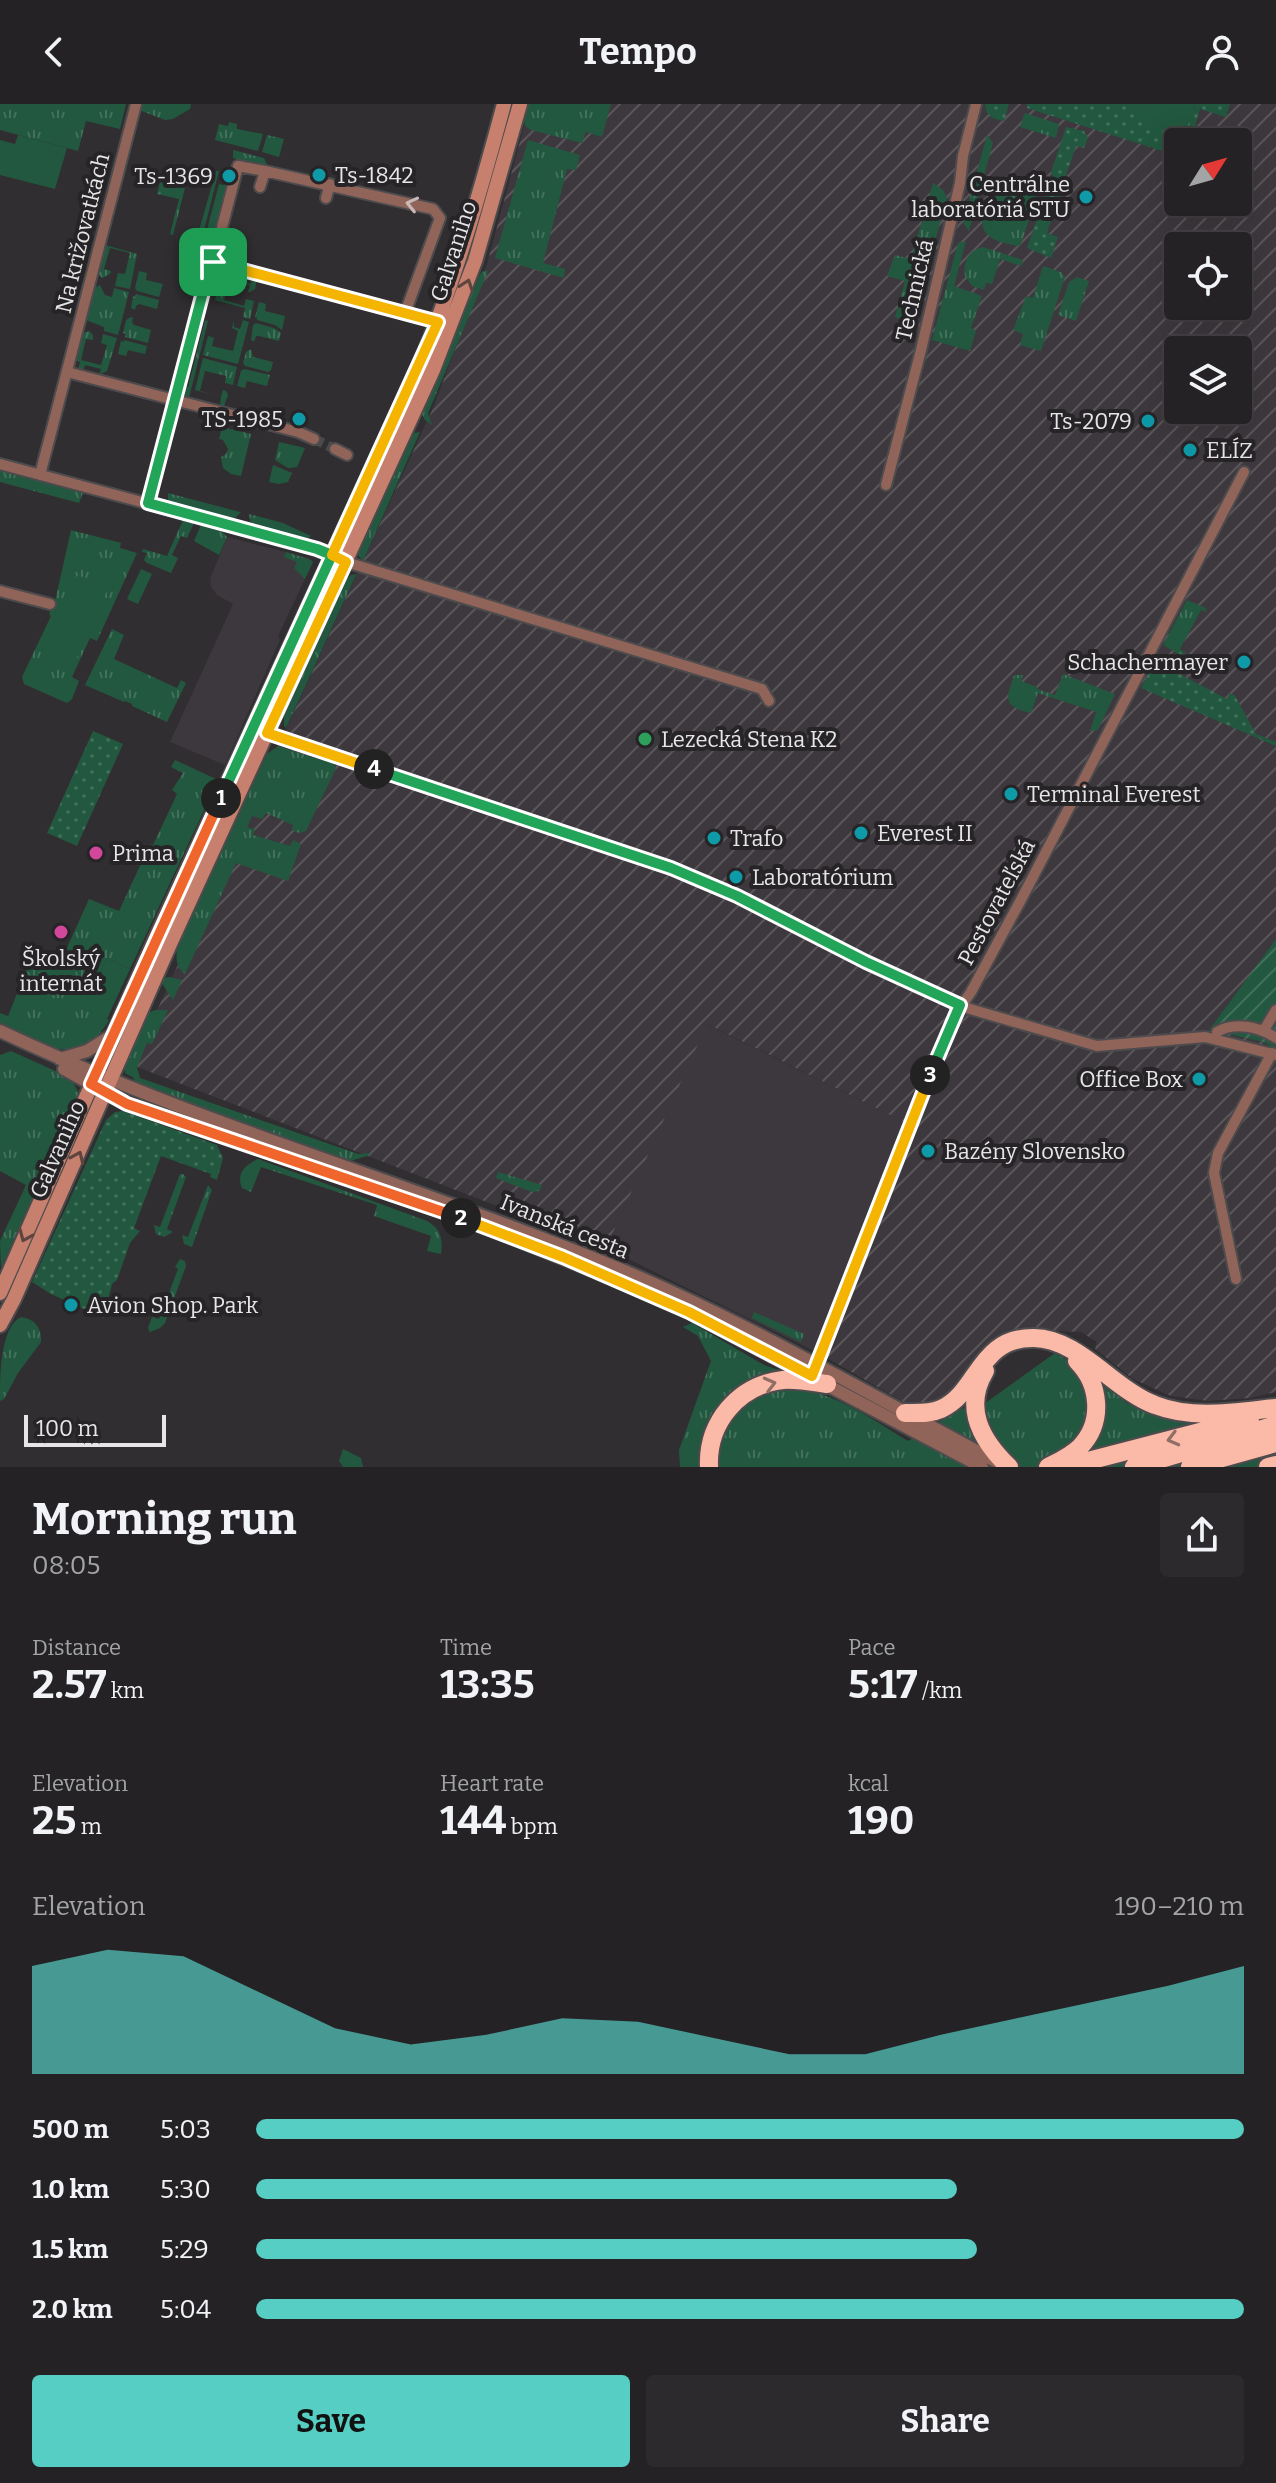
<!DOCTYPE html>
<meta charset="utf-8">
<style>
:root{--surface:#242224;--page:#2c2a2c;--text:#f1f3f6;--muted:#a3a4a6;--line:#413f41;--accent:#56cec3}
body{margin:0;font-family:Bitter,serif;background:var(--page);color:var(--text);height:100vh;display:flex;flex-direction:column;font-size:30px;white-space:nowrap}
*{box-sizing:border-box;margin:0}
p{font-size:26px;color:var(--muted)}
.icon{flex:none;width:44px;height:44px;fill:none;stroke:currentColor;stroke-width:2;stroke-linecap:round;stroke-linejoin:round}
.map{position:relative;height:1363px;overflow:hidden}
.side{display:flex;flex-direction:column;background:var(--surface);flex:1}
.side>*{flex:none}
.needle{width:52px;rotate:53deg}
.buttons{position:absolute;left:1164px;top:24px;display:grid;gap:16px}
.buttons a{display:grid;place-items:center;width:88px;height:88px;border-radius:8px;background:var(--surface);box-shadow:0 8px 32px #0002,0 0 0 2px var(--line);font-size:40px}
.scale{position:absolute;left:24px;bottom:20px;width:142px;box-sizing:border-box;padding-left:8px;border:4px solid #e7e6e7;border-top:0;font-size:22px;line-height:28px;white-space:nowrap;color:#e7e6e7;-webkit-text-stroke:6px #262426;paint-order:stroke}
.pin{position:absolute;display:grid;place-items:center;width:68px;height:68px;color:#fff;margin:-34px;border-radius:16px;box-shadow:0 4px 12px #0006}
.km{position:absolute;width:40px;height:40px;margin:-20px;border-radius:50%;background:#222;color:#fff;font-size:22px;line-height:40px;text-align:center}
.round{display:grid;place-items:center;flex:none;width:84px;height:84px;border-radius:8px;background:var(--page)}
.head{display:flex;align-items:center;justify-content:space-between;height:136px;padding:0 32px}
h1{font-size:44px;font-weight:700;line-height:60px}
.stats{display:grid;grid-template-columns:repeat(3,1fr);gap:12px;height:136px;padding:8px 32px}
.stats div{display:grid;align-content:center}
.stats b{font-size:40px;font-weight:700}
.stats small{font-size:22px;font-weight:400}
.stats p{font-size:22px}
.chart{height:224px;padding:16px 32px}
.chart p{display:flex;justify-content:space-between}
.chart svg{width:100%;height:144px;margin-top:8px;fill:var(--accent);opacity:.7}
.primary-button{display:flex;gap:16px;margin-top:auto;padding:16px 32px}
.primary-button a{flex:1;height:92px;border-radius:8px;background:var(--accent);color:#111;font-size:32px;font-weight:700;line-height:92px;text-align:center}
.primary-button a+a{background:var(--page);color:var(--text)}
ul{padding:0 32px;list-style:none;font-size:26px}
li{display:grid;grid-template-columns:128px 96px 1fr;align-items:center;height:60px}
li i{height:20px;border-radius:10px;background:var(--accent)}
header{display:flex;justify-content:space-between;align-items:center;height:104px;padding:0 32px;background:var(--surface);font-size:36px;font-weight:700}
.map>svg:first-child{display:block}
.built{fill:#3d383d}
.industrial{fill:url(#industrial-furrows);fill-rule:evenodd}
.grass{fill:url(#grass-tufts)}
.park{fill:url(#park-dots)}
.garden{fill:url(#garden-furrows)}
.pitch{fill:#22583f}
.lines{fill:none;stroke-linecap:round;stroke-linejoin:round}
.minor-tunnel{stroke:#4b4a4b;stroke-width:10;stroke-dasharray:10 5;stroke-linecap:butt}
.minor-casing{stroke:#4d4b4d;stroke-width:14}
.tertiary-casing{stroke:#4d4b4d;stroke-width:16}
.secondary-casing{stroke:#4d4b4d;stroke-width:18}
.motorway-casing{stroke:#4d4b4d;stroke-width:22}
.minor{stroke:#906458;stroke-width:10}
.tertiary{stroke:#906458;stroke-width:12}
.secondary{stroke:#c6806d;stroke-width:14}
.motorway{stroke:#fbb9a7;stroke-width:18}
.oneway{stroke:#c9b8b5}
.oneway2{stroke:#5e443f}
.oneway3{stroke:#906e66}
.split-1-casing{stroke:#fff;stroke-width:16}
.split-2-casing{stroke:#fff;stroke-width:16}
.split-3-casing{stroke:#fff;stroke-width:16}
.split-4-casing{stroke:#fff;stroke-width:16}
.split-5-casing{stroke:#fff;stroke-width:16}
.split-1{stroke:#22a559;stroke-width:10}
.split-2{stroke:#f0652b;stroke-width:10}
.split-3{stroke:#f5b400;stroke-width:10}
.split-4{stroke:#22a559;stroke-width:10}
.split-5{stroke:#f5b400;stroke-width:10}
.culture-dot{fill:#0f9aa8;stroke:#262426;stroke-width:3}
.leisure-dot{fill:#2e9e5b;stroke:#262426;stroke-width:3}
.hotel-dot{fill:#d1479c;stroke:#262426;stroke-width:3}
.labels{text-anchor:middle;stroke-width:8;stroke-linejoin:round;paint-order:stroke}
.poi-label{font-size:22px;fill:#e7e6e7;stroke:#262426;text-anchor:start}
.street-label{font-size:22px;fill:#e7e6e7;stroke:#262426}
</style>
<header><svg class="icon" aria-label="back" viewBox="0 0 24 24"><path d="M15 5l-7 7 7 7"/></svg>Tempo<svg class="icon" aria-label="person" viewBox="0 0 24 24"><circle cx="12" cy="8" r="4"/><path d="M4 21q1-7 8-7t8 7"/></svg></header>
<div class="map">
<svg width="1276" height="1363" viewBox="0 0 1276 1363">
<defs>
<pattern id="industrial-furrows" width="10" height="10" patternUnits="userSpaceOnUse" patternTransform="scale(2)"><rect width="10" height="10" fill="#3d383d"/><path d="M-1 1l2-2M0 10L10 0M9 11l2-2" fill="none" stroke="#595559"/></pattern>
<pattern id="grass-tufts" width="24" height="20" patternUnits="userSpaceOnUse" patternTransform="scale(2)"><rect width="24" height="20" fill="#22583f"/><path d="M3 7l-1-3M5 7V3M7 7l1-3M15 17l-1-3M17 17v-4M19 17l1-3" fill="none" stroke="#42705b"/></pattern>
<pattern id="park-dots" width="8" height="8" patternUnits="userSpaceOnUse" patternTransform="scale(2)"><rect width="8" height="8" fill="#22583f"/><path d="M2 2h.1M6 6h.1" fill="none" stroke="#42705b" stroke-width="1.8" stroke-linecap="round"/></pattern>
<pattern id="garden-furrows" width="10" height="10" patternUnits="userSpaceOnUse" patternTransform="scale(2)"><rect width="10" height="10" fill="#22583f"/><path d="M-1 1l2-2M0 10L10 0M9 11l2-2" fill="none" stroke="#42705b"/></pattern>
</defs>
<rect width="100%" height="100%" fill="#302e30"/>
<path class="built" d="M227 433 309 454 313 458 278 532 280 536 225 661 170 638 233 500 217 491 211 483 210 475Z
M706 920 904 1018 909 1025 820 1250 606 1144Z"/>
<path class="industrial" d="M530 0H1276V835L1209 926 1264 938 1276 946V1288L1250 1294 1208 1297 1171 1292 1133 1275 1095 1245 1097 1238 1081 1228 1031 1226 934 1301 907 1300 820 1250 909 1024 904 1018 707 920 606 1144 132 961 433 304 487 160ZM1178 38H1238V98H1178ZM1178 142H1238V202H1178ZM1178 246H1238V306H1178Z"/>
<path class="grass" d="M0 0H126L120 25 86 17 78 47 0 26Z
M140 0H191L190 5 173 15 165 16 139 6Z
M528 0H611L602 33 586 28 582 39 531 26 525 22 524 16Z
M1025 9 1059 20 1056 34 1020 23Z
M229 18 237 20V25L263 30 258 47 215 36 219 20 228 22Z
M267 31 284 35 279 53 262 48Z
M987 31 993 39 969 127 963 119Z
M528 36 580 51 576 66 567 65 543 159 565 165 564 174 495 154Z
M233 46 264 54 268 63 233 54Z
M216 67H219L201 138 196 137Z
M994 75 1038 88 1021 140 1018 142C1003 139 984 136 982 119Z
M225 76 231 77 211 155 200 152 219 80 224 81Z
M160 78 185 84 173 131 170 130 179 95 157 90Z
M933 79 943 86 947 94 912 220 895 213 905 177 887 172 895 151 911 155Z
M966 137 954 182 982 192 971 224 976 227 970 247 932 236 958 139Z
M105 141 137 150 130 185 115 182 118 169 125 170 130 149 110 144 104 165 111 167 110 170 102 174 98 170Z
M983 143 1023 156 1021 162 1000 155 992 180 986 179 984 186 972 182 965 172C963 157 968 147 983 143Z
M1043 162 1061 168 1065 173 1041 247 1020 241 1023 230 1013 226 1026 192 1033 194Z
M139 167 147 169 146 176 163 180 159 193 137 187 135 184Z
M483 167H488L428 309 432 321 425 316 422 310 480 170Z
M255 171 257 174 255 185 250 188H248L250 181 229 176 224 196 244 202 246 195 254 197 250 215 243 213 245 204 215 196 221 172 250 180Z
M1077 173 1089 177 1076 217 1058 211 1069 178Z
M100 181 105 191 112 193 114 184 129 188 118 231 104 227V223L86 216 94 184Z
M136 190 159 196 157 205 139 200 136 202 135 206 131 204 133 192 135 193Z
M259 198 266 200 265 207 285 212 282 226 275 221 257 216V214L255 213Z
M131 213 133 214 132 218 134 221 151 226 148 239 125 233 126 230 123 229 126 216Z
M205 216 208 217 189 294 182 290V282L188 283Z
M243 216 249 218 238 260 203 251 208 232 214 234 212 242 233 247 238 227 232 224 234 217V223L240 225Z
M256 219 274 224 281 229 279 237 259 232H256L254 238 251 236 253 221Z
M89 227 93 231V236L86 235 81 256 101 261 107 241 101 239 103 230 117 234 107 267 99 271 101 265 85 261 83 267 78 266 80 258 75 256 82 229Z
M124 236 147 242 145 250 128 246 126 252 118 250 121 237 124 238Z
M251 245 253 253 273 258 271 266 268 268 245 262 243 258 246 248Z
M203 254 237 263 233 281 225 279 226 272 205 267 200 287 221 293 223 286 226 287 228 291 224 302 220 303 221 293 195 286Z
M244 265 270 271 267 282 247 277 245 284 237 282 241 267Z
M222 323 251 330 241 372 231 370 223 364 221 353 226 350 228 345 223 336 219 335Z
M420 328 363 457 357 450 414 329Z
M279 338 305 344 297 363 288 364 275 356Z
M273 361 292 369 288 378 279 380 269 378Z
M0 367 83 389 79 399 0 378Z
M168 389 240 408H241L235 414H229L161 397 157 393 168 396Z
M249 410 283 419 311 432 307 435 256 422 250 417Z
M183 416 194 419 187 434 181 432 172 451 178 454 171 469 147 459 144 456 147 449 142 448 143 445 167 452Z
M201 421C211 424 221 424 227 433L219 451 194 437Z
M71 426 121 439 120 444 137 449 97 537 90 534 72 573 79 577 72 595 67 599 24 580 22 573 51 512 49 510 56 493Z
M286 448 311 456 313 458 305 475 294 464 297 458 284 453Z
M141 465 152 470 138 500 127 495Z
M357 470 356 471 286 624 284 621V610L346 476 351 471Z
M1187 496 1206 504 1207 508 1201 506 1180 545 1186 549 1180 551 1163 541Z
M112 525 124 531 114 555 177 584 181 576 186 579 167 618 132 602V600L125 597 124 598 85 581Z
M1063 570 1115 590 1098 626 1090 627 1096 608 1038 589 1031 609C1002 602 1006 596 1014 571H1023L1021 577 1037 583V585L1055 591Z
M278 642 334 660 336 664 306 727 299 729 292 726 293 721 266 709 262 715 252 712 247 723 255 725 253 731 290 742 293 736 301 740 288 777 236 759 185 870C176 863 176 855 177 845L267 650Z
M175 656 218 676 130 865 107 854 83 903 109 916C94 942 76 948 47 944V940L16 927 13 928 0 921V909L8 912 31 855 57 866 89 795 119 807 150 740 153 741 177 690 172 686 183 669 171 663Z
M169 873 182 876 173 896 161 878 163 874Z
M155 906H168L152 940 147 939 137 964 140 974 358 1050 371 1049 367 1052 350 1057 133 978 134 974 125 969V960L148 909Z
M11 947 71 974 79 990 1 1164 0 1137 26 1081 0 1067V951Z
M258 1055 427 1117C441 1125 443 1135 441 1150L427 1147 431 1132 374 1112 377 1101 261 1063 251 1088 242 1084C236 1069 245 1061 258 1055Z
M498 1068 542 1081 539 1087 532 1088 496 1074Z
M180 1070H183L186 1073 167 1125 173 1128 164 1133 156 1130 154 1121 160 1123Z
M208 1081 212 1086 192 1143 184 1140 182 1131 188 1133Z
M180 1155 185 1157 186 1162 165 1219 160 1224 150 1228 148 1224 152 1213 159 1215 178 1165 175 1163Z
M754 1208 804 1230 801 1238 752 1214Z
M21 1213C35 1215 42 1224 41 1238L18 1269 4 1295 0 1297C0 1272 0 1223 21 1213Z
M692 1219 764 1261 782 1267 763 1272 750 1279 702 1363H680L679 1346 711 1257 698 1232 683 1223Z
M1055 1249 1102 1277 1126 1299 1153 1311 1201 1317 1271 1363H719C718 1339 725 1318 743 1301 792 1257 864 1310 908 1337L961 1305 984 1300Z
M343 1345 361 1354 363 1363H343L339 1357Z"/>
<path class="park" d="M985 0H1009L1004 17C993 15 986 13 985 0Z
M1027 0H1139L1135 15 1184 31 1195 0H1230L1226 13 1200 5 1191 37 1194 38H1178V52L1027 4Z
M1066 23 1084 27 1088 34 1084 44 1076 42 1064 77 1054 74 1051 68Z
M1048 83 1061 87 1047 129 1058 133 1051 154 1027 144Z
M1161 555 1169 556 1166 563 1227 595 1230 589 1235 592 1256 630 1276 638V642L1141 584 1156 556Z
M93 627 123 640 77 742 47 729Z
M123 1007 217 1041 223 1054 217 1076 210 1073 211 1070 161 1052 134 1124 140 1127 130 1139 117 1176 112 1180 104 1214 51 1190 32 1178 106 1016 115 1008Z"/>
<path class="garden" d="M1276 835V946L1264 938 1209 926Z"/>
<path class="pitch" d="M1139 0H1195L1184 32 1134 15Z
M18 31 67 44 55 85 0 71V36L15 40Z
M89 448 119 462 112 476 82 462Z
M78 471 108 485 101 499 71 485Z
M69 490 100 504 72 565 41 551Z
M107 854 130 865 107 915 82 904Z"/>
<g class="lines">
<path class="minor-tunnel" d="M314 335 335 345"/>
<defs>
<path id="minor" d="M265 67 433 105 440 114 405 209
M326 94 330 80
M213 158 238 62 265 67 260 83
M67 268 298 328 314 335
M335 345 347 351
M0 360 317 445 332 451
M40 371 136 0
M886 381 921 246 960 79 963 52 976 0
M148 399 211 158 438 218
M346 458 762 585 769 597
M0 487 50 500
M267 629 671 764 737 792 866 858 970 905 1097 942 1205 933 1276 951
M1264 926 1276 906
M1217 928C1234 917 1260 923 1276 934
M1236 1175 1214 1069 1218 1049 1272 949
M816 1260 955 911 971 888 1023 792 1244 368"/>
<path id="tertiary" d="M0 927C195 1019 404 1077 603 1158 741 1214 870 1291 1001 1360
M60 955 87 947 114 930
M64 965 127 1000 481 1121 629 1181 689 1208 982 1363"/>
<path id="secondary" d="M0 1189 156 834 420 261C455 176 480 89 504 0
M0 1221 14 1195 170 840 433 266 475 157 520 0"/>
<path id="motorway" d="M985 1267C963 1304 981 1336 1009 1363
M905 1309C918 1309 930 1310 941 1305 979 1288 978 1233 1034 1234 1078 1234 1114 1286 1155 1301 1193 1316 1237 1308 1276 1304
M709 1363C707 1319 738 1281 783 1276 798 1275 813 1278 827 1280
M1048 1363C1060 1357 1071 1352 1080 1343 1104 1318 1100 1280 1077 1257
M1065 1363 1250 1315
M1134 1363 1276 1321
M1190 1363 1276 1339
M1268 1363 1276 1361"/>
</defs>
<use href="#minor" class="minor-casing"/>
<use href="#tertiary" class="tertiary-casing"/>
<use href="#secondary" class="secondary-casing"/>
<use href="#motorway" class="motorway-casing"/>
<use href="#minor" class="minor"/>
<use href="#tertiary" class="tertiary"/>
<use href="#secondary" class="secondary"/>
<use href="#motorway" class="motorway"/>
</g>
<defs><path id="oneway-chevron" d="M-2-3.5L2.5 0L-2 3.5" fill="none" stroke-width="1.6" stroke-linecap="round" stroke-linejoin="round" transform="scale(2)"/></defs>
<use class="oneway" href="#oneway-chevron" transform="translate(412 100) rotate(-167)"/>
<g class="oneway2">
<use href="#oneway-chevron" transform="translate(467 181) rotate(-71)"/>
<use href="#oneway-chevron" transform="translate(78 1053) rotate(-66)"/>
<use href="#oneway-chevron" transform="translate(25 1132) rotate(113)"/>
</g>
<g class="oneway3">
<use href="#oneway-chevron" transform="translate(770 1280) rotate(-14)"/>
<use href="#oneway-chevron" transform="translate(1173 1335) rotate(165)"/>
</g>
<g class="lines">
<defs>
<path id="split-1" d="M213 158H211L209 165 148 399 317 445 332 451 221 694"/>
<path id="split-2" d="M221 694 91 980 127 1000 461 1114"/>
<path id="split-3" d="M461 1114 563 1153 689 1208 812 1272 930 971"/>
<path id="split-4" d="M374 665 671 764 737 792 866 858 960 901 930 971"/>
<path id="split-5" d="M213 158 438 218 332 451 346 458 267 629 374 665"/>
</defs>
<use href="#split-1" class="split-1-casing"/>
<use href="#split-2" class="split-2-casing"/>
<use href="#split-3" class="split-3-casing"/>
<use href="#split-4" class="split-4-casing"/>
<use href="#split-5" class="split-5-casing"/>
<use href="#split-1" class="split-1"/>
<use href="#split-2" class="split-2"/>
<use href="#split-3" class="split-3"/>
<use href="#split-4" class="split-4"/>
<use href="#split-5" class="split-5"/>
</g>
<g class="culture-dot">
<circle cx="319" cy="71" r="8"/>
<circle cx="229" cy="72" r="8"/>
<circle cx="1086" cy="93" r="8"/>
<circle cx="299" cy="315" r="8"/>
<circle cx="1148" cy="317" r="8"/>
<circle cx="1190" cy="346" r="8"/>
<circle cx="1244" cy="558" r="8"/>
<circle cx="1011" cy="690" r="8"/>
<circle cx="861" cy="729" r="8"/>
<circle cx="714" cy="734" r="8"/>
<circle cx="736" cy="773" r="8"/>
<circle cx="1199" cy="975" r="8"/>
<circle cx="928" cy="1047" r="8"/>
<circle cx="71" cy="1201" r="8"/>
</g>
<circle class="leisure-dot" cx="645" cy="635" r="8"/>
<g class="hotel-dot">
<circle cx="96" cy="749" r="8"/>
<circle cx="61" cy="828" r="8"/>
</g>
<g class="labels">
<g class="poi-label">
<text x="335" y="79">Ts-1842</text>
<text x="213" y="80" text-anchor="end">Ts-1369</text>
<text x="1070" y="88" text-anchor="end">Centrálne<tspan x="1070" dy="25">laboratóriá STU</tspan></text>
<text x="283" y="323" text-anchor="end">TS-1985</text>
<text x="1132" y="325" text-anchor="end">Ts-2079</text>
<text x="1206" y="354">ELÍZ</text>
<text x="1228" y="566" text-anchor="end">Schachermayer</text>
<text x="661" y="643">Lezecká Stena K2</text>
<text x="1027" y="698">Terminal Everest</text>
<text x="877" y="737">Everest II</text>
<text x="730" y="742">Trafo</text>
<text x="112" y="757">Prima</text>
<text x="752" y="781">Laboratórium</text>
<text x="61" y="862" text-anchor="middle">Školský<tspan x="61" dy="25">internát</tspan></text>
<text x="1183" y="983" text-anchor="end">Office Box</text>
<text x="944" y="1055">Bazény Slovensko</text>
<text x="87" y="1209">Avion Shop. Park</text>
</g>
<g class="street-label">
<text transform="translate(82 129) rotate(-76)" y="8">Na križovatkách</text>
<text transform="translate(453 147) rotate(-72)" y="8">Galvaniho</text>
<text transform="translate(914 186) rotate(-77)" y="8">Technická</text>
<text transform="translate(996 798) rotate(-62)" y="8">Pestovateľská</text>
<text transform="translate(57 1045) rotate(-66)" y="8">Galvaniho</text>
<text transform="translate(565 1122) rotate(22)" y="8">Ivanská cesta</text>
</g>
</g>
</svg>
<div class="buttons">
<a><svg class="needle" viewBox="-14 -14 28 28"><path d="M0-13l5 13h-10z" fill="#e53935"/><path d="M0 13l5-13h-10z" fill="#a3a4a6"/></svg></a>
<a><svg class="icon" aria-label="locate" viewBox="0 0 24 24"><circle cx="12" cy="12" r="6"/><path d="M12 2v4M12 18v4M2 12h4M18 12h4"/></svg></a>
<a><svg class="icon" aria-label="layers" viewBox="0 0 24 24"><path d="M12 4l9 5-9 5-9-5zM3 14l9 5 9-5"/></svg></a>
</div>
<div class="scale">100 m</div>
<div class="pin" style="left:213px;top:158px;background:#1e9e55"><svg class="icon" aria-label="arrive" viewBox="0 0 24 24"><path d="M6 21V4h12l-3 4 3 4H6"/></svg></div>
<b class="km" style="left:221px;top:694px">1</b>
<b class="km" style="left:461px;top:1114px">2</b>
<b class="km" style="left:930px;top:971px">3</b>
<b class="km" style="left:374px;top:665px">4</b>
</div>
<section class="side">
<div class="head"><div><h1>Morning run</h1><p>08:05</p></div><a class="round"><svg class="icon" aria-label="share" viewBox="0 0 24 24"><path d="M12 15V3M7 8l5-5 5 5M5 13v7h14v-7"/></svg></a></div>
<div class="stats">
<div><p>Distance</p><b>2.57<small> km</small></b></div>
<div><p>Time</p><b>13:35</b></div>
<div><p>Pace</p><b>5:17<small> /km</small></b></div>
</div>
<div class="stats">
<div><p>Elevation</p><b>25<small> m</small></b></div>
<div><p>Heart rate</p><b>144<small> bpm</small></b></div>
<div><p>kcal</p><b>190</b></div>
</div>
<div class="chart"><p><span>Elevation</span>190–210 m</p>
<svg viewBox="0 0 160 44" preserveAspectRatio="none"><path d="M0 44V11L10 6L20 8L30 19L40 30L50 35L60 32L70 27L80 28L90 33L100 38L110 38L120 32L130 27L140 22L150 17L160 11V44z"/></svg>
</div>
<ul>
<li><b>500 m</b>5:03<i style="width:100%"></i></li>
<li><b>1.0 km</b>5:30<i style="width:71%"></i></li>
<li><b>1.5 km</b>5:29<i style="width:73%"></i></li>
<li><b>2.0 km</b>5:04<i style="width:100%"></i></li>
</ul>
<div class="primary-button"><a>Save</a><a>Share</a></div>
</section>
